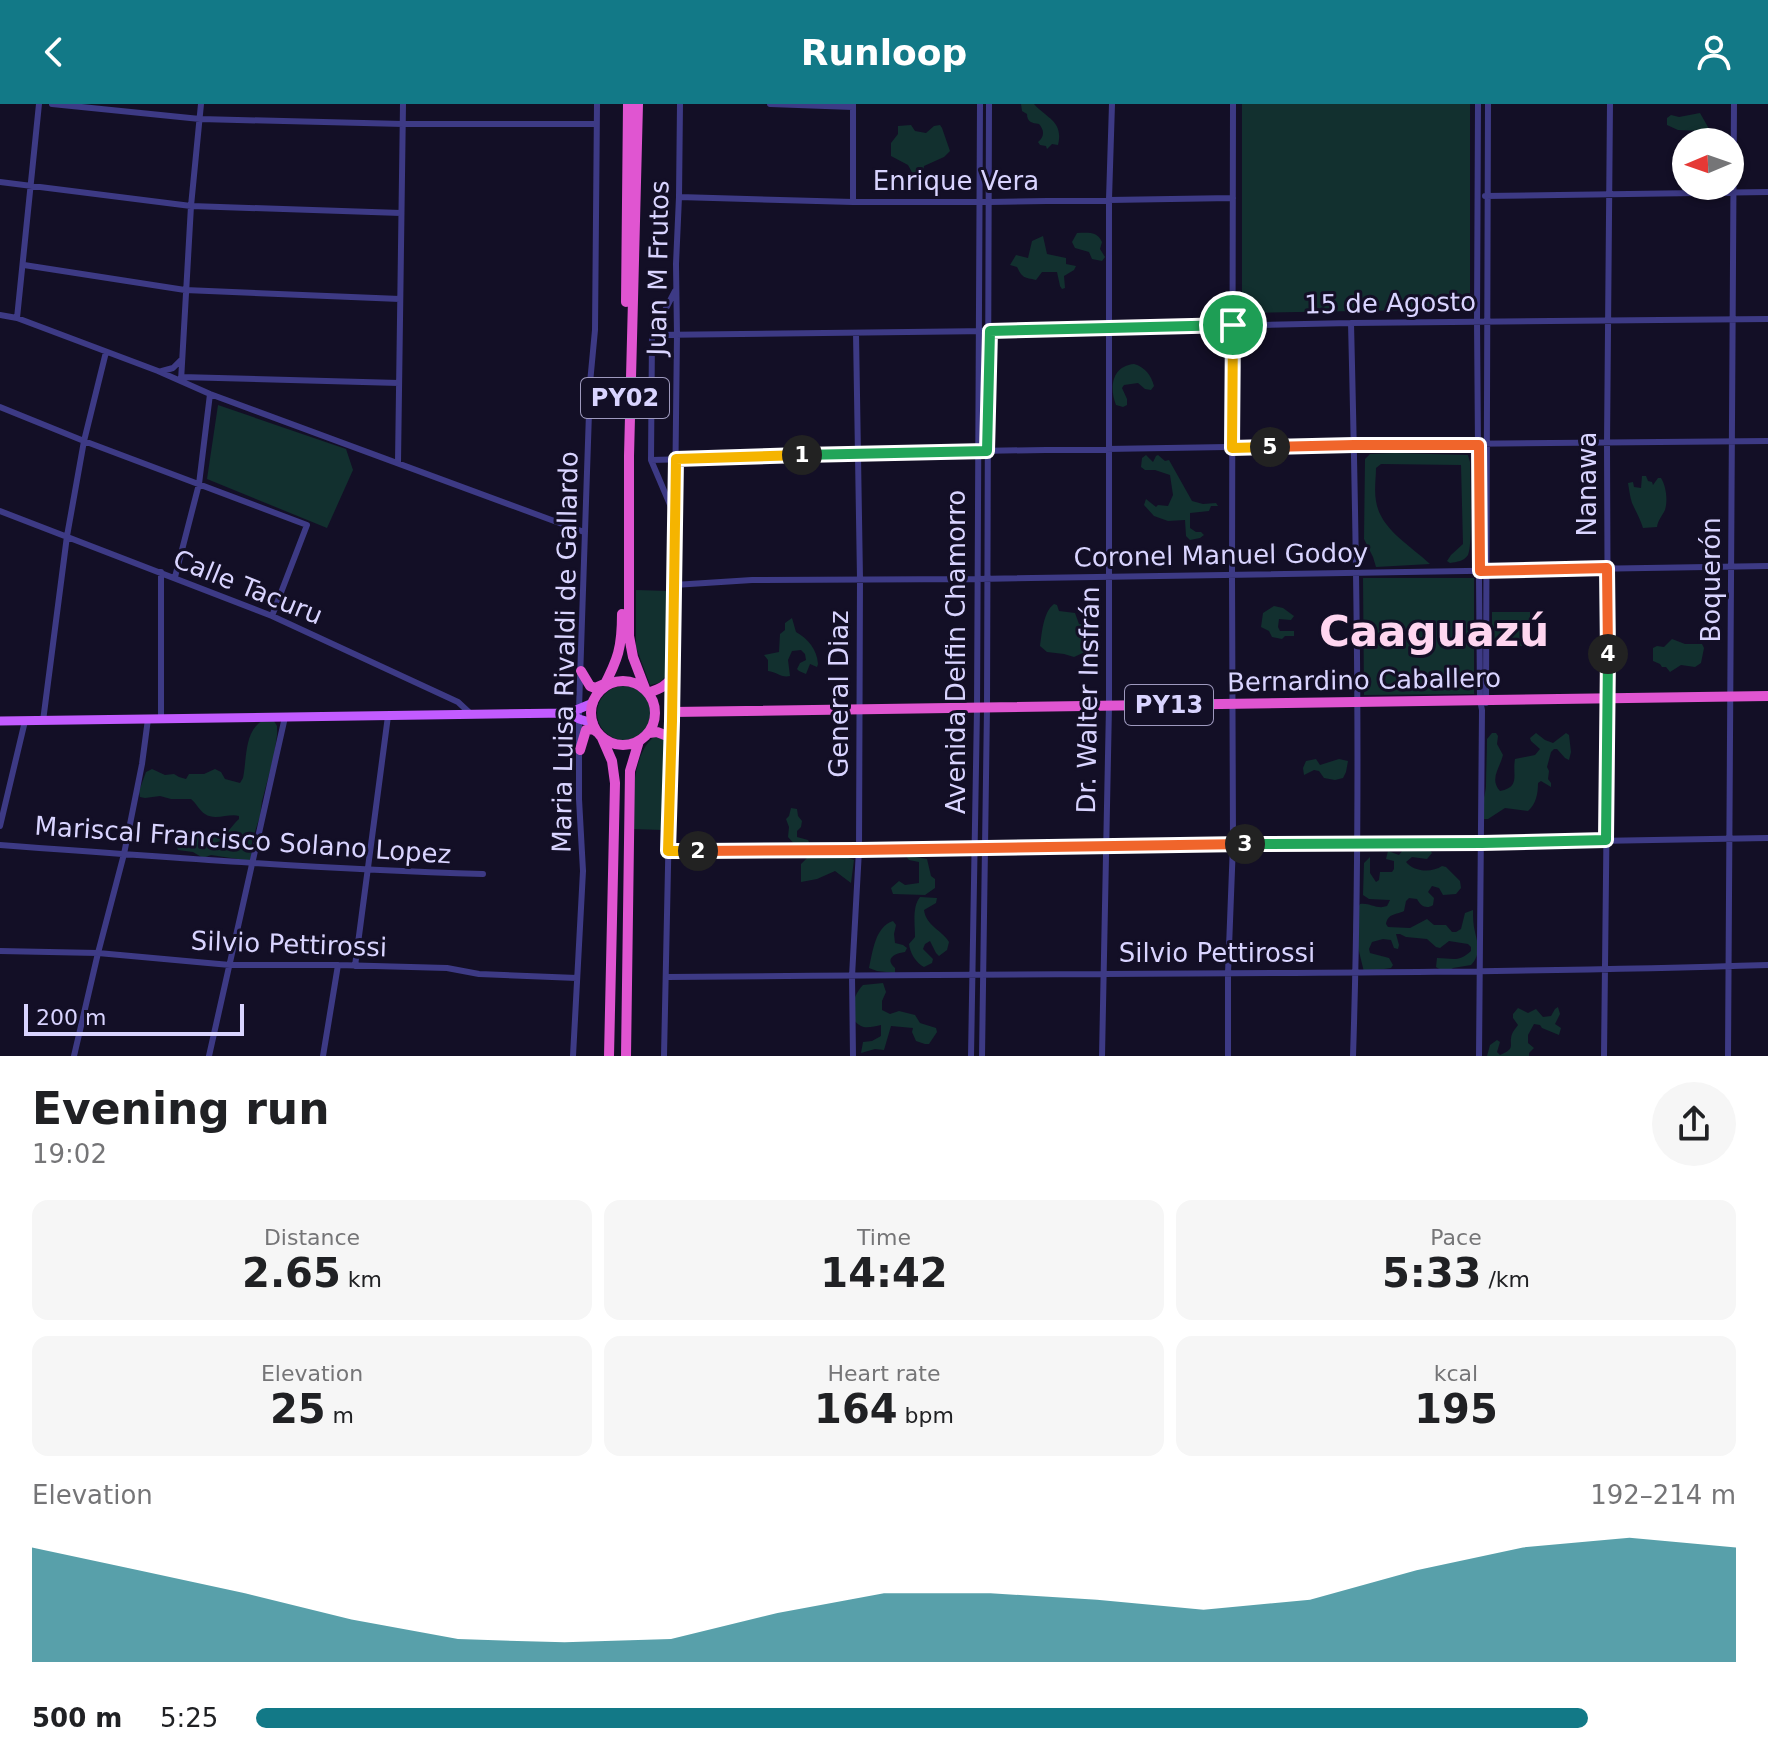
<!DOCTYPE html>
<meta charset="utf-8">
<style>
:root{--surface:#fff;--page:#f6f6f6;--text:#202124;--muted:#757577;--accent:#127987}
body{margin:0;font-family:"DejaVu Sans",sans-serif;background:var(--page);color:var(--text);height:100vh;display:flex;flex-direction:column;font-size:30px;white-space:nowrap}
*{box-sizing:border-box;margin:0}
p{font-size:26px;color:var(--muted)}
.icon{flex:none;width:44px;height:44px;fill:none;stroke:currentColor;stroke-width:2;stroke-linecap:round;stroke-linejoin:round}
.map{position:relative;height:952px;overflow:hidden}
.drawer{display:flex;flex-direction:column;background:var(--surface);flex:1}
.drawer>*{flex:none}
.needle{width:52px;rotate:268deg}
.tools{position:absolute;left:1672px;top:24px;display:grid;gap:16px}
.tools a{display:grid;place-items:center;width:72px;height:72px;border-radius:50%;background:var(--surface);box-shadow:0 2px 6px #0004;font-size:40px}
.scale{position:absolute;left:24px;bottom:20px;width:220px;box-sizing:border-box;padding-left:8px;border:4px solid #d9d4ff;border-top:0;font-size:22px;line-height:28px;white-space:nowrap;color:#d9d4ff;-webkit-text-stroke:6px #130f26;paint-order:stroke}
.pin{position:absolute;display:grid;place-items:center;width:68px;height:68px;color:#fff;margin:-34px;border:4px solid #fff;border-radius:50%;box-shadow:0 2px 8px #0007}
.km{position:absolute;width:40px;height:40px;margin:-20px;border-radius:50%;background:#222;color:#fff;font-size:22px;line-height:40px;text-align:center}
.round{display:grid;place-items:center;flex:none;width:84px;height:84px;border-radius:42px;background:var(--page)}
.summary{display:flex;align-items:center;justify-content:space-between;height:136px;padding:0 32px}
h1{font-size:44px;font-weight:800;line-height:60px}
.figures{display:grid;grid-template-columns:repeat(3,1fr);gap:12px;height:136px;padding:8px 32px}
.figures div{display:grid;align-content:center;border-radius:16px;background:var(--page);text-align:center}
.figures b{font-size:40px;font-weight:800}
.figures small{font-size:22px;font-weight:400}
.figures p{font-size:22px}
.chart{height:224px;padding:16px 32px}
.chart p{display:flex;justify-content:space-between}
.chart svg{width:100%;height:144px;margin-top:8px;fill:var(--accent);opacity:.7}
ul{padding:0 32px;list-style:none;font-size:26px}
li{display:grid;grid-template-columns:128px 96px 1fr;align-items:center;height:60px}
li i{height:20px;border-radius:10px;background:var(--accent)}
header{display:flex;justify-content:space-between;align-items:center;height:104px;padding:0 32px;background:var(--accent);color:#fff;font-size:36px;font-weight:800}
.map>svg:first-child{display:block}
.green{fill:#12302f}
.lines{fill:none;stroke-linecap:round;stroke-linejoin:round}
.minor{stroke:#3d3a85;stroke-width:6}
.primary{stroke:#c25bff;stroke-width:9}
.trunk{stroke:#e055d1;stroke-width:10}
.split-1-casing{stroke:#fff;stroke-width:16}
.split-2-casing{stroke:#fff;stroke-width:16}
.split-3-casing{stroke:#fff;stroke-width:16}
.split-4-casing{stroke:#fff;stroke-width:16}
.split-5-casing{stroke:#fff;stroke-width:16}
.split-6-casing{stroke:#fff;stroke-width:16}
.split-1{stroke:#22a559;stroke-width:10}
.split-2{stroke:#f5b400;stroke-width:10}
.split-3{stroke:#f0652b;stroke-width:10}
.split-4{stroke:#22a559;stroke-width:10}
.split-5{stroke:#f0652b;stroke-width:10}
.split-6{stroke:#f5b400;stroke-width:10}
.labels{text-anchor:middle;stroke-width:6;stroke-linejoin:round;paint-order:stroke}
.shield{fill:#130f26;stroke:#9e99be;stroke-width:2}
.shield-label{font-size:24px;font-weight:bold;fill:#d9d4ff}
.street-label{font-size:26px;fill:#d9d4ff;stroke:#130f26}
.town-label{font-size:42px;font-weight:bold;fill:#ffd6f0;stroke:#130f26}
</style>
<header><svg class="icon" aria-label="back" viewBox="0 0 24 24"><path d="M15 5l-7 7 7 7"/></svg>Runloop<svg class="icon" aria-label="person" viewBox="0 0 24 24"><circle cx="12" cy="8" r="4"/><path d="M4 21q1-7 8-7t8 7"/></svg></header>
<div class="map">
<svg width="1768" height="952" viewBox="0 0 1768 952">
<rect width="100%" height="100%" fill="#130f26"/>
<path class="green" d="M1021 0H1034C1046 14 1064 17 1058 41L1052 40 1047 45 1046 42 1040 41 1038 38C1044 33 1045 27 1039 20 1032 19 1027 18 1027 10L1022 7Z
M1242 0H1470V205L1242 209Z
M1700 9 1708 23 1711 34 1718 38H1705L1704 31 1700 27 1678 26 1667 21V14L1671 11 1679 13Z
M911 21 915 27 926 29 934 22 940 21 942 24 950 47 944 53 924 62 923 72 921 74 914 72 908 61 891 52V39L898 30V22Z
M1077 129C1088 129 1097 127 1102 138L1100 145 1105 153 1102 157 1092 155 1089 148 1075 144 1072 138Z
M1043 132 1047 150 1066 154V160L1076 162 1074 166 1064 172 1065 184 1062 185 1060 182 1057 168H1042L1036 176C1024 173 1023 175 1017 163L1010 161 1016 151 1028 154 1032 137Z
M1134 260C1145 263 1151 271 1154 282L1151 286 1145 285 1138 279 1124 281 1122 284 1127 295V301L1123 303 1116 301C1109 283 1112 262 1134 260Z
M218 301 346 345 353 366 327 424 207 375Z
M1395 349 1468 351 1470 358C1470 374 1473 442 1468 451 1464 457 1457 458 1450 459L1447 457 1451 451 1463 440 1461 361 1381 360 1376 364C1376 374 1374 386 1376 397 1380 425 1411 442 1430 460L1376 463 1373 453 1364 435 1365 355 1370 350Z
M1146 351 1153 358 1156 352 1158 351 1165 357 1169 356 1192 397 1203 400 1216 399 1218 402H1211L1209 407 1190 409V424L1196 428H1201L1204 431 1200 434 1190 436 1186 432 1185 416 1168 417 1154 412 1144 401 1146 395 1156 403 1158 401 1168 402 1173 391 1170 371 1155 366H1145L1141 363 1142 354Z
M1642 372H1646L1648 377 1652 378 1653 381 1658 374H1661C1666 382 1668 396 1665 406 1662 412 1658 416 1657 423L1643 424C1640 414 1636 408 1632 399 1630 393 1629 385 1628 379L1633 378 1634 383 1641 384Z
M1363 474H1474V590L1364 591Z
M636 486 669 487 666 572 659 579 650 581 636 543Z
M1054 500 1057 501 1059 507 1075 509 1079 520 1100 521 1098 542 1074 553 1064 550 1047 548 1040 542C1042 529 1043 508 1054 500Z
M1274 502 1283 504 1294 512 1291 516 1279 515 1278 523 1280 527H1294V532H1285L1282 535 1272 533 1269 527 1261 523 1263 509Z
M1492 508H1530V542H1492Z
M792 514 796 528C808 535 817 545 818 560L817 563 810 560 806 570 799 567 797 565 800 559 806 556 805 550 801 546 792 547 788 556 790 572C781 574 777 568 768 567V556L764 551 779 548 780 530 785 526V519Z
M1672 535 1685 540H1702L1704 544 1701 559 1695 563 1681 561 1670 568 1666 563H1662L1660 560 1653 557V544L1657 542 1664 543Z
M597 609a27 27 0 1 1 54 0a27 27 0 1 1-54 0Z
M262 617H274L277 622V631L274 652 262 697 260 712 252 737 251 757 211 751 203 754 193 748 178 746 174 735 177 726 180 725C187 727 192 726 199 728 209 730 221 734 230 725 233 722 235 718 239 715V712C229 709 215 717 205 710 200 707 196 699 191 695H171L160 692 145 694 140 693 139 687 146 668 152 665 165 671 174 670 179 673 186 675 189 670H204L215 665 221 668 225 675 240 679 243 674C247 655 244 628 262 617Z
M1492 629H1496L1498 632 1497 640 1503 651C1500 664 1489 675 1500 687 1521 683 1512 671 1515 655L1535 651 1540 645 1531 637 1530 634 1536 629 1545 636 1553 639 1566 629 1569 631 1571 648 1569 656 1565 654 1557 645H1554L1551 648 1547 663 1549 667 1548 675 1551 679V683L1541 677 1538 679C1538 690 1536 700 1528 707L1505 704 1488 715H1484C1480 703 1485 694 1486 682 1486 666 1487 651 1487 635Z
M655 632 665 635 663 726 632 725C633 697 631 650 655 632Z
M1316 655 1320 661 1339 655 1348 657 1346 668 1343 674 1335 676 1324 674 1319 667 1314 666 1304 671 1303 664 1306 657Z
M791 704 797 705 798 712 802 717 801 723 797 727V733L808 736 810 740 808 743 796 742 788 733 789 723 786 715 789 712Z
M1410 745 1430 746 1432 749 1427 755 1412 753 1406 758C1414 768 1432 769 1442 762L1446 763 1460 777 1461 784 1456 790 1443 791 1439 784 1432 782 1428 788 1434 794 1433 801C1426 806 1420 801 1417 795L1409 794 1406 797 1404 807C1396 811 1388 809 1386 820L1388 823 1410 824 1427 815 1434 821H1446L1452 828H1456L1461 825 1465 809 1473 806C1473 813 1473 821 1475 828 1478 841 1481 850 1471 861L1453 864 1448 868H1444L1436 863 1437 854C1452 854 1458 859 1471 847V843L1468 840 1449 837 1440 844 1436 843 1427 835 1406 833 1400 830H1396L1399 841 1398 845 1394 844 1391 836 1383 835 1372 838 1369 845 1370 849 1389 854 1393 861 1391 864 1364 868 1353 823 1354 811 1360 800C1369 798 1377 806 1387 802L1390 796 1369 795 1363 791 1364 759 1370 753V769L1376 778 1379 776 1380 768H1392L1394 765V757L1386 755 1388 747 1399 751 1402 747Z
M813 748 834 749 854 756 851 779 835 767 817 775 801 778V760Z
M905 751 927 755 931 772 935 775V784L925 791 893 790 891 784 899 777 905 781 919 779V758L909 756Z
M920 793 937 794 936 799 924 806C926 822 942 826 949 838L947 846 939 852 936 849 930 837 925 840 923 845 933 855 932 859 924 863C916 859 910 849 909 840L915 833C915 820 912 803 920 793Z
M893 817 896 821 894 830 895 839 903 841 907 844 905 848C895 849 884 855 895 864V869L877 867 869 864C873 847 875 823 893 817Z
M883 879 886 888 882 897V906L890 910 899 907 915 911 920 919 936 924 937 928 929 940H925L916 937 912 928 913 924 891 922 884 946 875 945 861 949 863 938 872 937 881 932V921C875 922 866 925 861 922 844 914 854 890 863 881Z
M1558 903 1560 910 1555 920 1561 924 1559 931 1542 924 1540 921 1534 920 1528 931V939L1534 944 1529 949V952H1487L1490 941 1497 936 1500 938 1497 948 1500 951C1517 944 1508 942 1512 930 1513 927 1516 924 1518 921L1513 914V910L1518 904 1528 909 1536 905 1543 913 1551 912 1555 905Z"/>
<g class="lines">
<path class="minor" d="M52 0 200 15 403 20H596
M770 0 853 3
M853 0V98
M1478 0 1477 217 1480 596 1482 606 1479 952
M0 78 191 102 401 109
M1485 92 1768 88
M679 93 853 98H990L1233 94
M24 161 185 186 400 195
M0 211 17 214 158 267 210 290 584 428
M17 214 39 0
M1351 219C1357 463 1361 708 1353 952
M652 231 990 227 1351 219 1768 215
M162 267 173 264 182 255
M181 273 399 279
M181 277 191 102 201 0
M0 303 84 337 307 421 272 512
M651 356 977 347 1354 341 1768 337
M398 359 403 0
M0 407 272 512 458 598 472 611
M674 410 651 356 652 231 675 187
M161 468V615
M175 473 199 380 210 290
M674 481 752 476 977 475 1768 462
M1486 599 1488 0
M43 617 67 432 84 337 106 248
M0 722 25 617
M0 741C161 753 322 765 483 770
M668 747 859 746 1233 740 1482 739 1768 734
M0 847 98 849 230 861H338L447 864 479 870 577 874
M355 862 388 612
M667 873C812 872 957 870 1102 870 1324 869 1546 868 1768 861
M74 952 98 849 124 750 142 660 148 615
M209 952 285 613
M323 952 338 861
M573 952 583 767 579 695V605L590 279 595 226 597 0
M664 952 674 481 677 231 676 160 679 93 680 0
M853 952 852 872 859 746 860 475 856 229
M971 952 977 605 980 0
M982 952 987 604 989 0
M1102 952 1109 602V95L1112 0
M1228 952V869L1233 740 1232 471 1233 0
M1604 952 1608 594 1607 339 1610 0
M1728 952 1734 0"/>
<path class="primary" d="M569 609 579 615 593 619
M0 617 569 609 593 599"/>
<path class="trunk" d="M638 0 629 352V532L633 553 646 587
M626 198 628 0
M581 567 590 582 595 584 604 580
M591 609a32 32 0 1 1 64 0a32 32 0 1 1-64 0Z
M603 584C618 555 622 544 622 510
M648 589C659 585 666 583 672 573
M672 608 1768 592
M649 629 657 628 670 633
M602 634 612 657 615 679 609 952
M580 646 586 626 593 625 597 628
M626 952 630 667 639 637"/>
</g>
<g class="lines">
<defs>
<path id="split-1" d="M802 351 987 347 990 227 1233 221"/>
<path id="split-2" d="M698 747H668L672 617 676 355 802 351"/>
<path id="split-3" d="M698 747 859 746 1245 740"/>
<path id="split-4" d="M1245 740 1482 739 1606 736 1608 550"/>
<path id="split-5" d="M1270 343 1354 341H1479L1480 467 1607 464 1608 550"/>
<path id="split-6" d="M1233 221 1232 344 1270 343"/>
</defs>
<use href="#split-1" class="split-1-casing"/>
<use href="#split-2" class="split-2-casing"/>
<use href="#split-3" class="split-3-casing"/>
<use href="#split-4" class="split-4-casing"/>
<use href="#split-5" class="split-5-casing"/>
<use href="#split-6" class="split-6-casing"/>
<use href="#split-1" class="split-1"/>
<use href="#split-2" class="split-2"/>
<use href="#split-3" class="split-3"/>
<use href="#split-4" class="split-4"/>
<use href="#split-5" class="split-5"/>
<use href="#split-6" class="split-6"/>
</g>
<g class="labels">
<g class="shield">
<rect x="581" y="274" width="88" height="40" rx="6"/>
<rect x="1125" y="581" width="88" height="40" rx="6"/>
</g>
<g class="shield-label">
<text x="625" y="302">PY02</text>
<text x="1169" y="609">PY13</text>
</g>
<g class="street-label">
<text x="956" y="86">Enrique Vera</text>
<text transform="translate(658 164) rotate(-89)" y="9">Juan M Frutos</text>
<text transform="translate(1390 199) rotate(-1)" y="9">15 de Agosto</text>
<text transform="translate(1587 380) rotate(-90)" y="9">Nanawa</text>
<text transform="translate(1221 451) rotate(-1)" y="9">Coronel Manuel Godoy</text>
<text transform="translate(1711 476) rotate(-90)" y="9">Boquerón</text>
<text transform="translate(248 483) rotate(22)" y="9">Calle Tacuru</text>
<text transform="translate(565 548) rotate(-89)" y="9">Maria Luisa Rivaldi de Gallardo</text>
<text transform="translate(956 548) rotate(-90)" y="9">Avenida Delfin Chamorro</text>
<text transform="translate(1364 576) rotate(-1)" y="9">Bernardino Caballero</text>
<text transform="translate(839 590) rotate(-90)" y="9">General Diaz</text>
<text transform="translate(1088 596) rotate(-89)" y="9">Dr. Walter Insfrán</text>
<text transform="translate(243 736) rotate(4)" y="9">Mariscal Francisco Solano Lopez</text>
<text transform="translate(289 840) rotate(2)" y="9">Silvio Pettirossi</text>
<text x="1217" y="858">Silvio Pettirossi</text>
</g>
<g class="town-label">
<text x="1434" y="542">Caaguazú</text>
</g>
</g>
</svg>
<div class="tools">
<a><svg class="needle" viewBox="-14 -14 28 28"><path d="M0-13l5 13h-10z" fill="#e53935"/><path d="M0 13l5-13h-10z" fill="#757577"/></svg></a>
</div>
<div class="scale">200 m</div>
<div class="pin" style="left:1233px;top:221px;background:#1e9e55"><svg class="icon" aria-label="arrive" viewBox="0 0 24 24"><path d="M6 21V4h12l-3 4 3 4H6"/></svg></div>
<b class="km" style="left:802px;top:351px">1</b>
<b class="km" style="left:698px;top:747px">2</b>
<b class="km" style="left:1245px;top:740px">3</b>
<b class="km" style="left:1608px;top:550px">4</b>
<b class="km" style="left:1270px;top:343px">5</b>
</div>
<section class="drawer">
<div class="summary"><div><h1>Evening run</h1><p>19:02</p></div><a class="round"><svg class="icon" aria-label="share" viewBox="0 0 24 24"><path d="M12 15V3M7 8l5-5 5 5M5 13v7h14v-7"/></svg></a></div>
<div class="figures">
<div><p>Distance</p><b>2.65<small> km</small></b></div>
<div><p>Time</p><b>14:42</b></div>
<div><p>Pace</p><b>5:33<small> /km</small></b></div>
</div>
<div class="figures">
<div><p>Elevation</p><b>25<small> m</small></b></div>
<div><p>Heart rate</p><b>164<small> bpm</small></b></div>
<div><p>kcal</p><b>195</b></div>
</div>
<div class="chart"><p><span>Elevation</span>192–214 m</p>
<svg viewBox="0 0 160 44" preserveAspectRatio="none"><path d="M0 44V9L10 16L20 23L30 31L40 37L50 38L60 37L70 29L80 23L90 23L100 25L110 28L120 25L130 16L140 9L150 6L160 9V44z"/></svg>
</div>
<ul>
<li><b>500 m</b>5:25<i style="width:90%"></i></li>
</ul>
</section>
